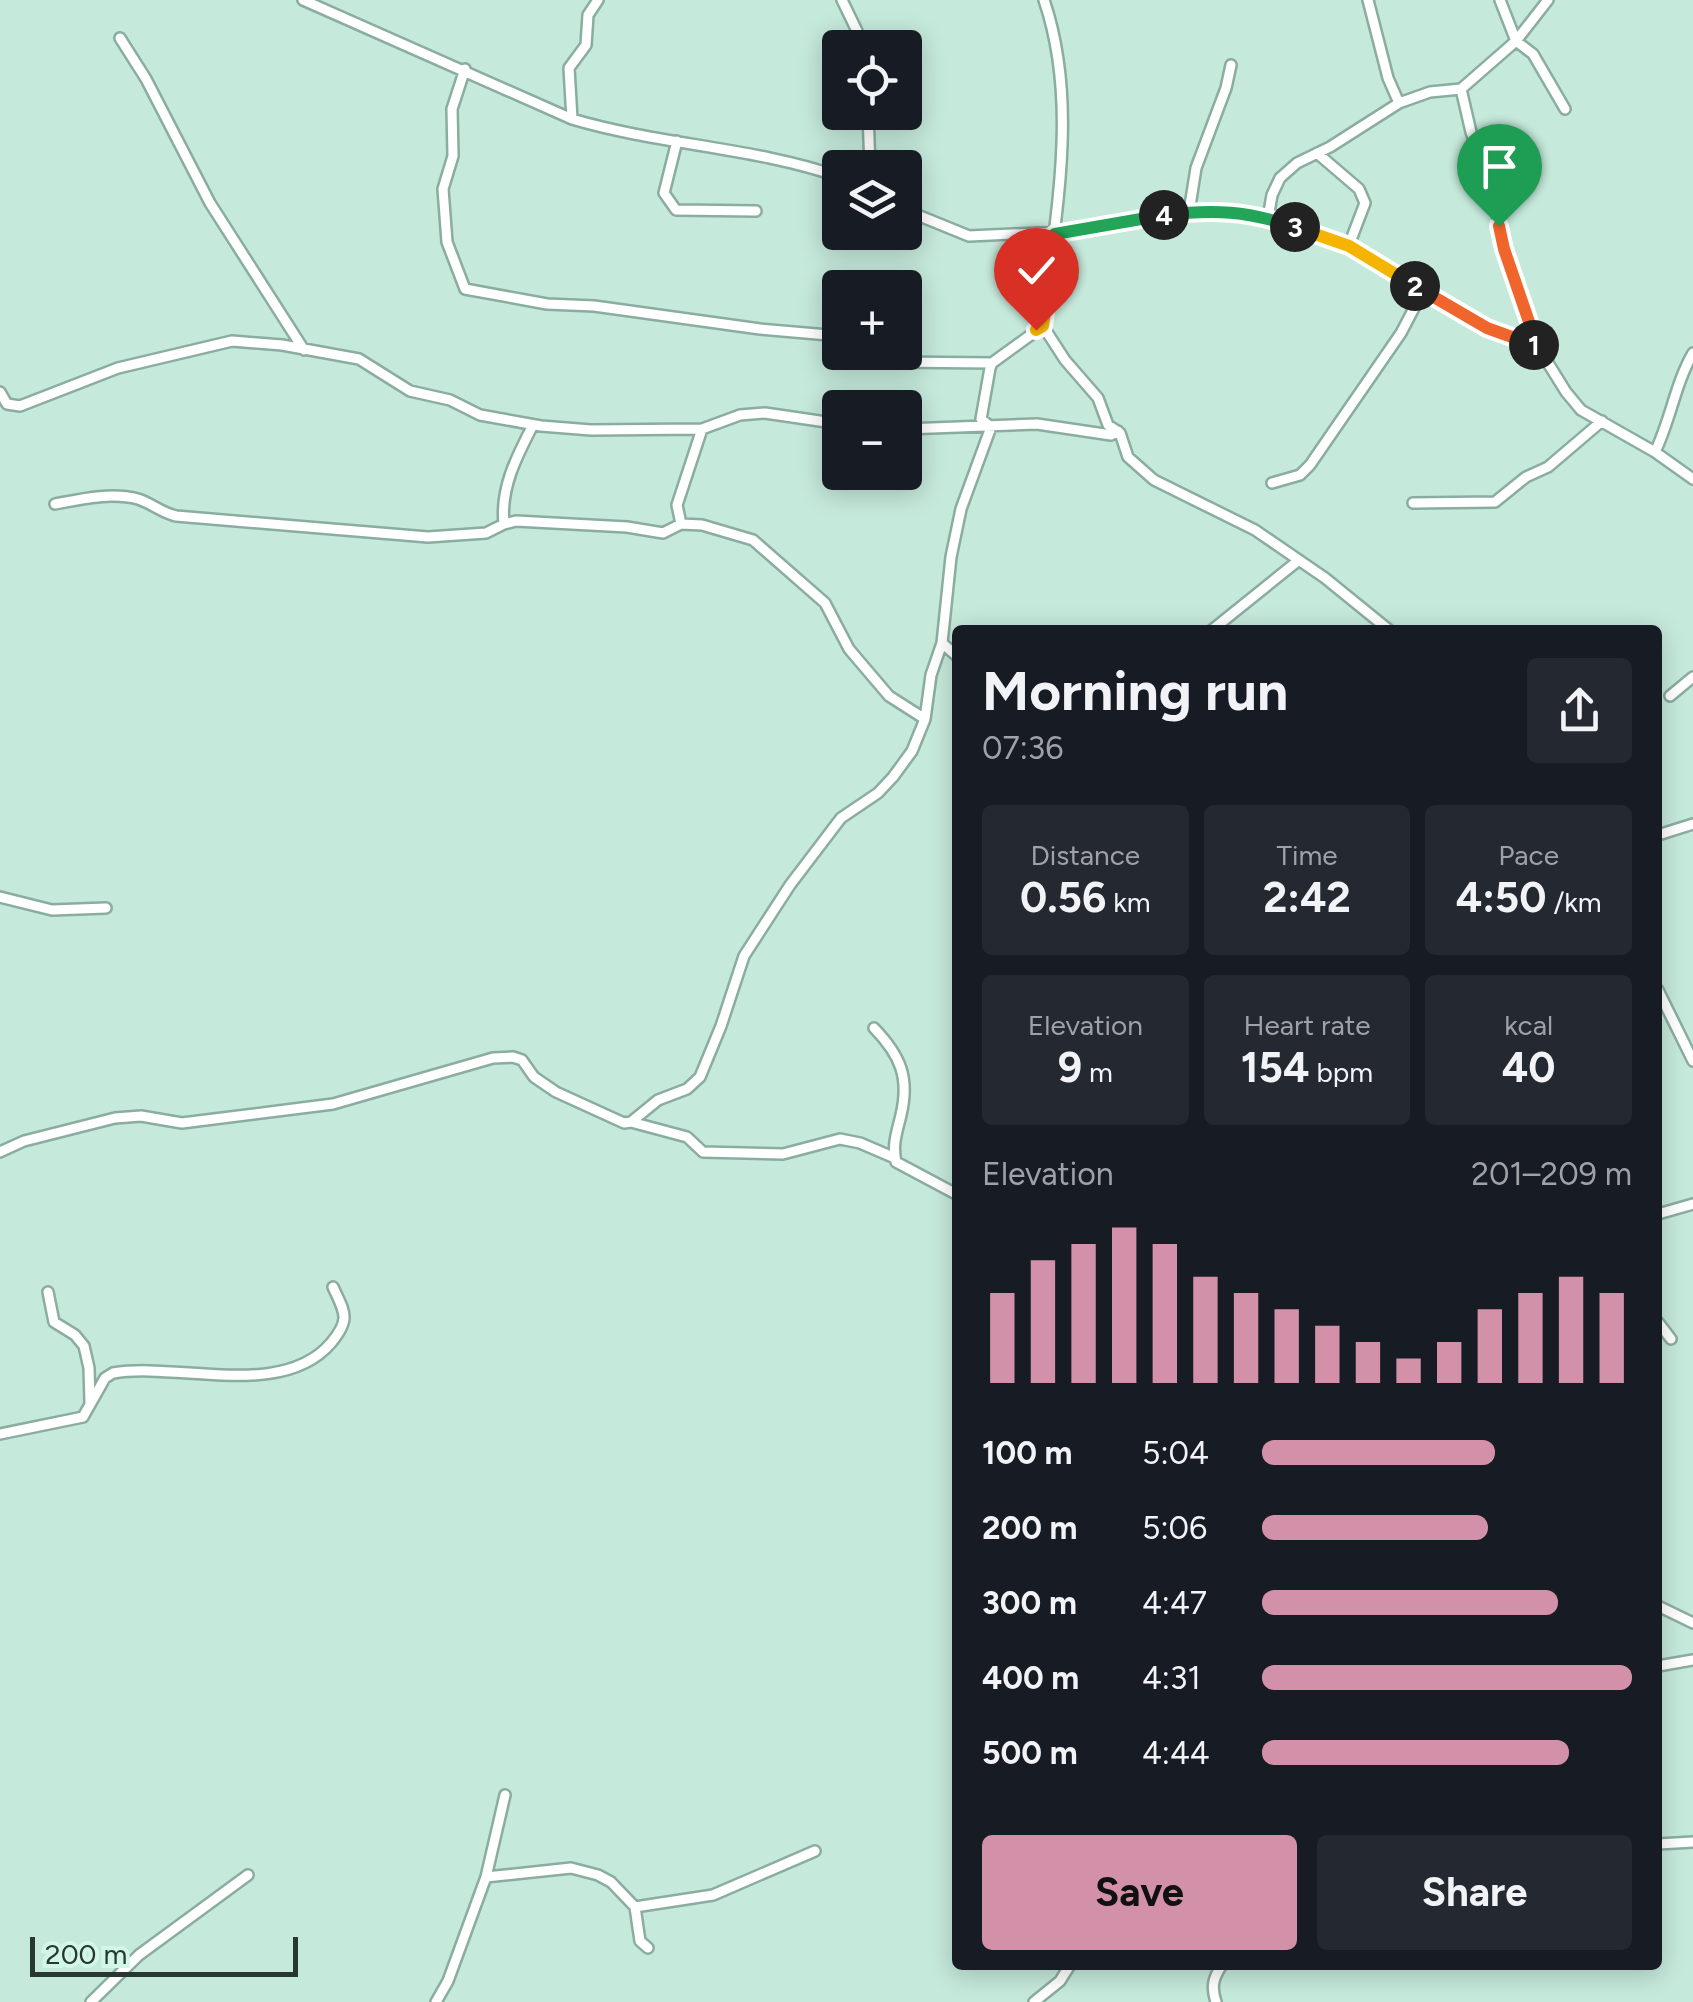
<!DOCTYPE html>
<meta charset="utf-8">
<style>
:root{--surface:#171b24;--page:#242831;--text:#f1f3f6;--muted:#9ea1a6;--accent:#d291a8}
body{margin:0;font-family:Figtree,sans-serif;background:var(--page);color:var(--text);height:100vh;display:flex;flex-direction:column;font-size:38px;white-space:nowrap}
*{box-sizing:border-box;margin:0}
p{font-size:32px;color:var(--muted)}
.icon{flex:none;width:55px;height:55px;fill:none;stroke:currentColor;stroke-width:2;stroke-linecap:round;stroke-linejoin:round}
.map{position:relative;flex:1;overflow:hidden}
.details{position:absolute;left:952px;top:625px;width:710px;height:1345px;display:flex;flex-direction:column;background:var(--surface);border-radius:10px;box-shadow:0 5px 25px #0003}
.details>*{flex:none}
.tools{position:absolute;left:822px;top:30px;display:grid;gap:20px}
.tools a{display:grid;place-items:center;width:100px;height:100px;border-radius:10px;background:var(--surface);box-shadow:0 5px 25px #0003;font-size:50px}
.scale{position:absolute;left:30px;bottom:25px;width:268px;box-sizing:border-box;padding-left:10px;border:5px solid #293732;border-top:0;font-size:28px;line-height:35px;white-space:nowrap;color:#293732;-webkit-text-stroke:8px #d2f6e8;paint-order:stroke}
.pin{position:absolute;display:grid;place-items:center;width:85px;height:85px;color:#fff;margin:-102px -42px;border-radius:50% 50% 50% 0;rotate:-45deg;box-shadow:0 0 10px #0007}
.pin .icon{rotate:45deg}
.km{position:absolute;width:50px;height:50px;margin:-25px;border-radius:50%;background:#222;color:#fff;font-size:28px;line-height:50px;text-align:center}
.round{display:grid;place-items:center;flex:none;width:105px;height:105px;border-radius:10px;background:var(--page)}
.summary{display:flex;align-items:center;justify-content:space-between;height:170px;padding:0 30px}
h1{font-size:55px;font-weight:700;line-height:75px}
.stats{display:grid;grid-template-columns:repeat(3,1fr);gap:15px;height:170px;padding:10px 30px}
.stats div{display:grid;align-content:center;border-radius:10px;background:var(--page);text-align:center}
.stats b{font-size:42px;font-weight:700}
.stats small{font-size:28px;font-weight:400}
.stats p{font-size:28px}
.chart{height:280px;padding:20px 30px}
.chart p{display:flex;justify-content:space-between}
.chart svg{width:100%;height:180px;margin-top:10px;stroke:var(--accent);stroke-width:6}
.button{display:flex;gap:20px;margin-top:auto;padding:20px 30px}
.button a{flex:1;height:115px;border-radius:10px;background:var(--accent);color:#111;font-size:40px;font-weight:700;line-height:115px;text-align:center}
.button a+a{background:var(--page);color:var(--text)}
ul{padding:0 30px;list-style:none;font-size:32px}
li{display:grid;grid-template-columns:160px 120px 1fr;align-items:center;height:75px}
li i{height:25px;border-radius:12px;background:var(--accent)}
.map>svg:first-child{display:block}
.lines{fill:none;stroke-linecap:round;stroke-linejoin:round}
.street-casing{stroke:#8bada0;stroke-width:14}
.street{stroke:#fff;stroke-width:9}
.split-1-casing{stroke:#fff;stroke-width:20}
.split-2-casing{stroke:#fff;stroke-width:20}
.split-3-casing{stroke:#fff;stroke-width:20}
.split-4-casing{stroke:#fff;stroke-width:20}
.split-5-casing{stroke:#fff;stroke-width:20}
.split-6-casing{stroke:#fff;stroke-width:20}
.split-1{stroke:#f0652b;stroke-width:12}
.split-2{stroke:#f0652b;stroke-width:12}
.split-3{stroke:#f5b400;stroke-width:12}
.split-4{stroke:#22a559;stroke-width:12}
.split-5{stroke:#22a559;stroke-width:12}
.split-6{stroke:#f5b400;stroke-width:12}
</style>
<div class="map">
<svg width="1693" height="2002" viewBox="0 0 1693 2002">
<rect width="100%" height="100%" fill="#c5e9db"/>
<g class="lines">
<defs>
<path id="street" d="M303 0 572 119C659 145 754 147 840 177
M842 0 857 31 860 48
M1368 0 1388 78 1399 103
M1500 0 1516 41 1533 54 1565 109
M120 38 146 79 210 203 304 350
M465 69 452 109 453 156 443 189 447 242 465 289 547 304 594 306 760 329 840 336
M1461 89 1471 132 1495 200 1503 249 1538 347
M868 112 870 168
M572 119 569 68 586 45 588 15 598 0
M677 141 664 193 676 210 756 211
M1317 153 1359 189 1365 203 1349 245
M905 210 969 236 1082 231 1148 217 1224 210 1268 218 1334 239 1468 319 1538 347 1566 392 1581 410 1655 452 1693 479
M1189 212 1196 168 1226 88 1231 65
M1268 218 1272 195 1280 178 1297 163 1330 147 1399 103 1430 92 1461 89 1516 41 1548 0
M1043 326 1065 360 1098 398 1108 425 1120 433 1128 457 1154 480 1255 530 1325 578 1389 630
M866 352 880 360 894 362 992 363
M0 392 7 404 20 406 118 368 232 341 282 345 359 359 410 391 450 400 480 415 541 426 591 430 702 429 740 415 765 413 840 424
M533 425C517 456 500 488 504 524L516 521 627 527 663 533 681 524 677 505 702 429
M905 429 1037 424 1111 435 1118 431
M1655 452C1671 419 1675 384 1693 353
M1272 483 1300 475 1310 465 1401 333 1423 291
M1413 503 1495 502 1526 477 1548 467 1602 421
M55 504C81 499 111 492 138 499 151 503 162 513 176 516L428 537 486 533 504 524
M681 524 702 525 753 540 825 603 849 649 889 696 925 719
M1212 630 1299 560
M942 643 958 657
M1670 696 1693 677
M1658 835 1693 824
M0 897 52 910 106 908
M1658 990 1693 1061
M874 1028C900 1055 910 1077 901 1115 897 1132 892 1144 896 1162L958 1195
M631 1122 687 1137 703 1152 783 1154 840 1139 860 1143 895 1158
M0 1152 24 1141 115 1118 141 1116 182 1123 333 1104 493 1058 513 1057 522 1060 534 1077 556 1092 624 1123 631 1122 658 1100 687 1089 700 1077 721 1026 744 956 790 885 841 818 878 793 893 777 912 751 925 719 931 675 942 643 951 557 961 509 991 427 981 419 990 368 992 363 1043 326C1054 218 1080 106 1044 0
M1658 1214 1693 1204
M48 1292 54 1322 75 1335 84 1346 89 1368 90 1403
M1658 1322 1671 1339
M0 1434 83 1417 105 1378 113 1373C179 1362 282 1400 331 1343 351 1319 345 1313 333 1287
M1658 1606 1693 1623
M1658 1666 1693 1660
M1658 1844 1693 1842
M486 1877 571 1868 598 1875 611 1882 635 1907 640 1941 648 1948
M635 1907 713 1895 815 1851
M91 2002 139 1955 248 1875
M436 2002 448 1981 486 1877 505 1795
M1034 2002 1060 1981 1070 1965
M1216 2002C1211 1987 1213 1978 1222 1965"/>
</defs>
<use href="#street" class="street-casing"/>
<use href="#street" class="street"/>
</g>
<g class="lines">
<defs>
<path id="split-1" d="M1499 226 1504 249 1538 348 1534 345"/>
<path id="split-2" d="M1415 286 1487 328 1534 345"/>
<path id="split-3" d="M1295 227 1349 246 1415 286"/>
<path id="split-4" d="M1164 215C1215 209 1247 211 1295 227"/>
<path id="split-5" d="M1053 257 1055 234 1164 215"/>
<path id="split-6" d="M1036 330 1043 326 1053 257"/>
</defs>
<use href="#split-1" class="split-1-casing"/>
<use href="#split-2" class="split-2-casing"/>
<use href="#split-3" class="split-3-casing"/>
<use href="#split-4" class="split-4-casing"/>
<use href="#split-5" class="split-5-casing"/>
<use href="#split-6" class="split-6-casing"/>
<use href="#split-1" class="split-1"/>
<use href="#split-2" class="split-2"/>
<use href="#split-3" class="split-3"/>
<use href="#split-4" class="split-4"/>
<use href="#split-5" class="split-5"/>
<use href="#split-6" class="split-6"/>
</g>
</svg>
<div class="tools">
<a><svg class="icon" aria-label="locate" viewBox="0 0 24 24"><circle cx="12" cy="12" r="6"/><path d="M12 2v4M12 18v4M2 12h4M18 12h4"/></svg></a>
<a><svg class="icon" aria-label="layers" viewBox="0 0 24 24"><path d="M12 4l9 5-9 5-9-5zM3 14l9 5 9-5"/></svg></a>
<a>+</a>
<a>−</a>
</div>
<div class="scale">200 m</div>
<div class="pin" style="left:1499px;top:226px;background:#1e9e55"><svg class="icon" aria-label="arrive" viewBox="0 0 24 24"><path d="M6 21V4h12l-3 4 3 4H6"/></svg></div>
<div class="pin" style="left:1036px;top:330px;background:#d93025"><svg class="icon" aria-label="check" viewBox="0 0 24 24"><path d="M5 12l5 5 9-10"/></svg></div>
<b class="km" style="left:1534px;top:345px">1</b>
<b class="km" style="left:1415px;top:286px">2</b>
<b class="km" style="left:1295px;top:227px">3</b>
<b class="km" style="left:1164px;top:215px">4</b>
<section class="details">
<div class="summary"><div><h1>Morning run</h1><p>07:36</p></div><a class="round"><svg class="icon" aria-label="share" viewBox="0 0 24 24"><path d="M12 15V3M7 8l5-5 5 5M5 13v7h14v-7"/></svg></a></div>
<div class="stats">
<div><p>Distance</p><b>0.56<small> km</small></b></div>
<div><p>Time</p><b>2:42</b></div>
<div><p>Pace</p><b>4:50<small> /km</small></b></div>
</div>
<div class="stats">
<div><p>Elevation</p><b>9<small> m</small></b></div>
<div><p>Heart rate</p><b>154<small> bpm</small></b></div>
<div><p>kcal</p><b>40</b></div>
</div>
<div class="chart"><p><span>Elevation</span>201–209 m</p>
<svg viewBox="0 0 160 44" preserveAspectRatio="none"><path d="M5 44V22M15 44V14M25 44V10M35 44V6M45 44V10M55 44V18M65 44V22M75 44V26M85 44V30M95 44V34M105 44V38M115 44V34M125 44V26M135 44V22M145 44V18M155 44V22"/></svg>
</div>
<ul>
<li><b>100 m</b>5:04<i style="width:63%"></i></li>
<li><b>200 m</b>5:06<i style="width:61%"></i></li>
<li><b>300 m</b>4:47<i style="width:80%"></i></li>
<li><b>400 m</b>4:31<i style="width:100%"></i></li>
<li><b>500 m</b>4:44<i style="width:83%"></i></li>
</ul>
<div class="button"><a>Save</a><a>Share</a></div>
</section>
</div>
